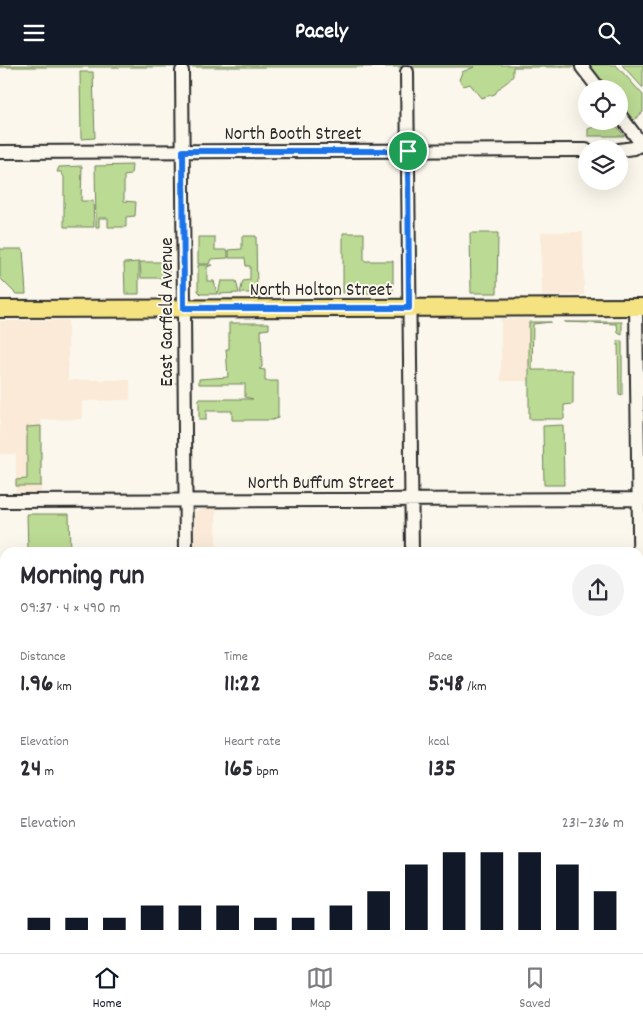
<!DOCTYPE html>
<meta charset="utf-8">
<style>
:root{--surface:#fff;--page:#f2f2f3;--text:#2b2b33;--muted:#7c7c81;--line:#e1e1e2;--accent:#111827}
body{margin:0;font-family:Dekko,sans-serif;background:var(--page);color:var(--text);height:100vh;display:flex;flex-direction:column;font-size:19px;white-space:nowrap}
*{box-sizing:border-box;margin:0}
p{font-size:16px;color:var(--muted)}
.icon{flex:none;width:28px;height:28px;fill:none;stroke:currentColor;stroke-width:2;stroke-linecap:round;stroke-linejoin:round}
.map{position:relative;flex:1;overflow:hidden}
.drawer{position:absolute;left:0px;top:482px;width:644px;height:406px;display:flex;flex-direction:column;background:var(--surface);border-radius:15px 15px 0 0;box-shadow:0 5px 20px #0002}
.drawer>*{flex:none}
.controls{position:absolute;left:578px;top:15px;display:grid;gap:10px}
.controls a{display:grid;place-items:center;width:50px;height:50px;border-radius:50%;background:var(--surface);box-shadow:0 5px 20px #0002;font-size:25px}
.pin{position:absolute;display:grid;place-items:center;width:42px;height:42px;color:#fff;margin:-21px;border:2px solid #fff;border-radius:50%;box-shadow:0 1px 5px #0007}
.round{display:grid;place-items:center;flex:none;width:52px;height:52px;border-radius:26px;background:var(--page)}
.head{display:flex;align-items:center;justify-content:space-between;height:85px;padding:0 20px}
h1{font-size:28px;font-weight:700;line-height:38px}
.figures{display:grid;grid-template-columns:repeat(3,1fr);gap:8px;height:85px;padding:5px 20px}
.figures div{display:grid;align-content:center}
.figures b{font-size:25px;font-weight:700}
.figures small{font-size:14px;font-weight:400}
.figures p{font-size:14px}
.chart{height:140px;padding:10px 20px}
.chart p{display:flex;justify-content:space-between}
.chart svg{width:100%;height:90px;margin-top:5px;stroke:var(--accent);stroke-width:6}
header{display:flex;justify-content:space-between;align-items:center;height:65px;padding:0 20px;background:var(--accent);color:#fff;font-size:22px;font-weight:700}
.menu{display:flex;justify-content:space-around;align-items:center;height:70px;border-top:1px solid var(--line);background:var(--surface);font-size:14px;color:var(--muted)}
.menu a{display:grid;justify-items:center;gap:2px}
.menu .on{color:var(--accent)}
.map>svg:first-child{display:block}
.built{fill:#faead7}
.green{fill:#bbda93;stroke:#73825f}
.lines{fill:none;stroke-linecap:round;stroke-linejoin:round}
.minor-casing{stroke:#2b2b2b;stroke-width:16}
.major-casing{stroke:#2b2b2b;stroke-width:20}
.minor{stroke:#fbf7ec;stroke-width:12}
.major{stroke:#f5e382;stroke-width:16}
.route-casing{stroke:#fff;stroke-width:10}
.route{stroke:#1a73e8;stroke-width:6}
.labels{text-anchor:middle;stroke-width:4;stroke-linejoin:round;paint-order:stroke}
.street-label{font-size:19px;fill:#2b2b2b;stroke:#fbf7ec}
</style>
<header><svg class="icon" aria-label="menu" viewBox="0 0 24 24"><path d="M4 6h16M4 12h16M4 18h16"/></svg>Pacely<svg class="icon" aria-label="search" viewBox="0 0 24 24"><circle cx="10" cy="10" r="6"/><path d="M15 15l6 6"/></svg></header>
<div class="map">
<svg width="643" height="888" viewBox="0 0 643 888">
<rect width="100%" height="100%" fill="#fbf7ec"/>
<filter id="ink" filterUnits="userSpaceOnUse"><feTurbulence type="fractalNoise" baseFrequency=".02" numOctaves="2"/><feDisplacementMap in="SourceGraphic" scale="10" xChannelSelector="R" yChannelSelector="G"/><feConvolveMatrix kernelMatrix="1 2 1 2 8 2 1 2 1" color-interpolation-filters="sRGB"/></filter>
<g filter="url(#ink)">
<path class="built" d="M541 167H583L584 230 542 231Z
M501 254H529V316H501Z
M68 255V315H130V335L82 336V354L41 355V427H16V389H0V256Z
M216 443V487H194L195 447 200 444Z
M5 637V790L0 789V640Z
M4 815 5 884H119V888H5Z"/>
<path class="green" d="M0 0H577L575 2H513V11C507 19 500 20 495 29L481 33 470 19 464 21 459 15 462 7 474 2H0Z
M588 0H616L643 30V47L633 56 619 39V24H607Z
M622 0H643V23Z
M80 7H93L95 73 81 74Z
M594 56H613L624 71H588V64L594 62Z
M132 100 131 110 124 111V136L136 137 135 151 126 152V162H108V153H99V162H96L95 101Z
M82 101 81 136H93L94 162H64V112L61 107H57L59 102Z
M343 168H364V196H393V228H343Z
M470 168H498L497 228H471Z
M242 171H256L257 228H240L243 216 250 215V201H246L245 193H229V185L242 184Z
M198 172H215V185H228V193L211 194 209 199H198Z
M0 184H23L26 229H16L0 213Z
M139 197V229H125L124 198Z
M140 197H169V221H164L163 213H141Z
M212 200 207 202V216H214L217 229H201L198 226V200Z
M221 216H236L239 228 218 229Z
M529 257H551L533 259 532 305H573V339L564 340V354H529Z
M564 257H622V270L618 268 617 259Z
M229 258H269V264L261 265 262 302 259 304 265 305V316H278V353L272 355H232V346H206V355H199V334H253L245 332V319H199V314L228 312 226 284H229Z
M618 276H622V331L619 330Z
M563 360 564 420H544L543 361Z
M41 361V421H16V415L27 414V362Z
M27 449H69L70 487H28Z
M1 568H5V614L2 613Z
M0 815H2L3 888 1 887Z"/>
<g class="lines">
<defs>
<path id="minor" d="M582 2 599 24
M182 6 186 488
M407 7 412 488
M619 49 643 81
M619 85 634 83 641 79
M0 87 586 85
M636 242 641 614
M0 436 643 434
M0 628H5
M642 635 643 820
M0 798H5
M190 884V888
M416 884V888"/>
<path id="major" d="M0 244 643 242"/>
</defs>
<use href="#minor" class="minor-casing"/>
<use href="#major" class="major-casing"/>
<use href="#minor" class="minor"/>
<use href="#major" class="major"/>
</g>
</g>
<g class="lines" filter="url(#ink)">
<defs>
<path id="route" d="M183 86H408L409 243H184Z"/>
</defs>
<use href="#route" class="route-casing"/>
<use href="#route" class="route"/>
</g>
<g class="labels">
<g class="street-label">
<text x="293" y="74">North Booth Street</text>
<text x="321" y="230">North Holton Street</text>
<text transform="translate(165 247) rotate(-90)" y="7">East Garfield Avenue</text>
<text x="321" y="423">North Buffum Street</text>
</g>
</g>
</svg>
<div class="controls">
<a><svg class="icon" aria-label="locate" viewBox="0 0 24 24"><circle cx="12" cy="12" r="6"/><path d="M12 2v4M12 18v4M2 12h4M18 12h4"/></svg></a>
<a><svg class="icon" aria-label="layers" viewBox="0 0 24 24"><path d="M12 4l9 5-9 5-9-5zM3 14l9 5 9-5"/></svg></a>
</div>
<div class="pin" style="left:408px;top:86px;background:#1e9e55"><svg class="icon" aria-label="arrive" viewBox="0 0 24 24"><path d="M6 21V4h12l-3 4 3 4H6"/></svg></div>
<section class="drawer">
<div class="head"><div><h1>Morning run</h1><p>09:37 · 4 × 490 m</p></div><a class="round"><svg class="icon" aria-label="share" viewBox="0 0 24 24"><path d="M12 15V3M7 8l5-5 5 5M5 13v7h14v-7"/></svg></a></div>
<div class="figures">
<div><p>Distance</p><b>1.96<small> km</small></b></div>
<div><p>Time</p><b>11:22</b></div>
<div><p>Pace</p><b>5:48<small> /km</small></b></div>
</div>
<div class="figures">
<div><p>Elevation</p><b>24<small> m</small></b></div>
<div><p>Heart rate</p><b>165<small> bpm</small></b></div>
<div><p>kcal</p><b>135</b></div>
</div>
<div class="chart"><p><span>Elevation</span>231–236 m</p>
<svg viewBox="0 0 160 44" preserveAspectRatio="none"><path d="M5 44V38M15 44V38M25 44V38M35 44V32M45 44V32M55 44V32M65 44V38M75 44V38M85 44V32M95 44V25M105 44V12M115 44V6M125 44V6M135 44V6M145 44V12M155 44V25"/></svg>
</div>
</section>
</div>
<nav class="menu">
<a class="on"><svg class="icon" aria-label="home" viewBox="0 0 24 24"><path d="M3 11l9-7 9 7M6 9v11h12V9"/></svg>Home</a>
<a><svg class="icon" aria-label="map" viewBox="0 0 24 24"><path d="M3 6l6-2 6 2 6-2v14l-6 2-6-2-6 2zM9 4v14M15 6v14"/></svg>Map</a>
<a><svg class="icon" aria-label="saved" viewBox="0 0 24 24"><path d="M7 4h10v16l-5-4-5 4z"/></svg>Saved</a>
</nav>
